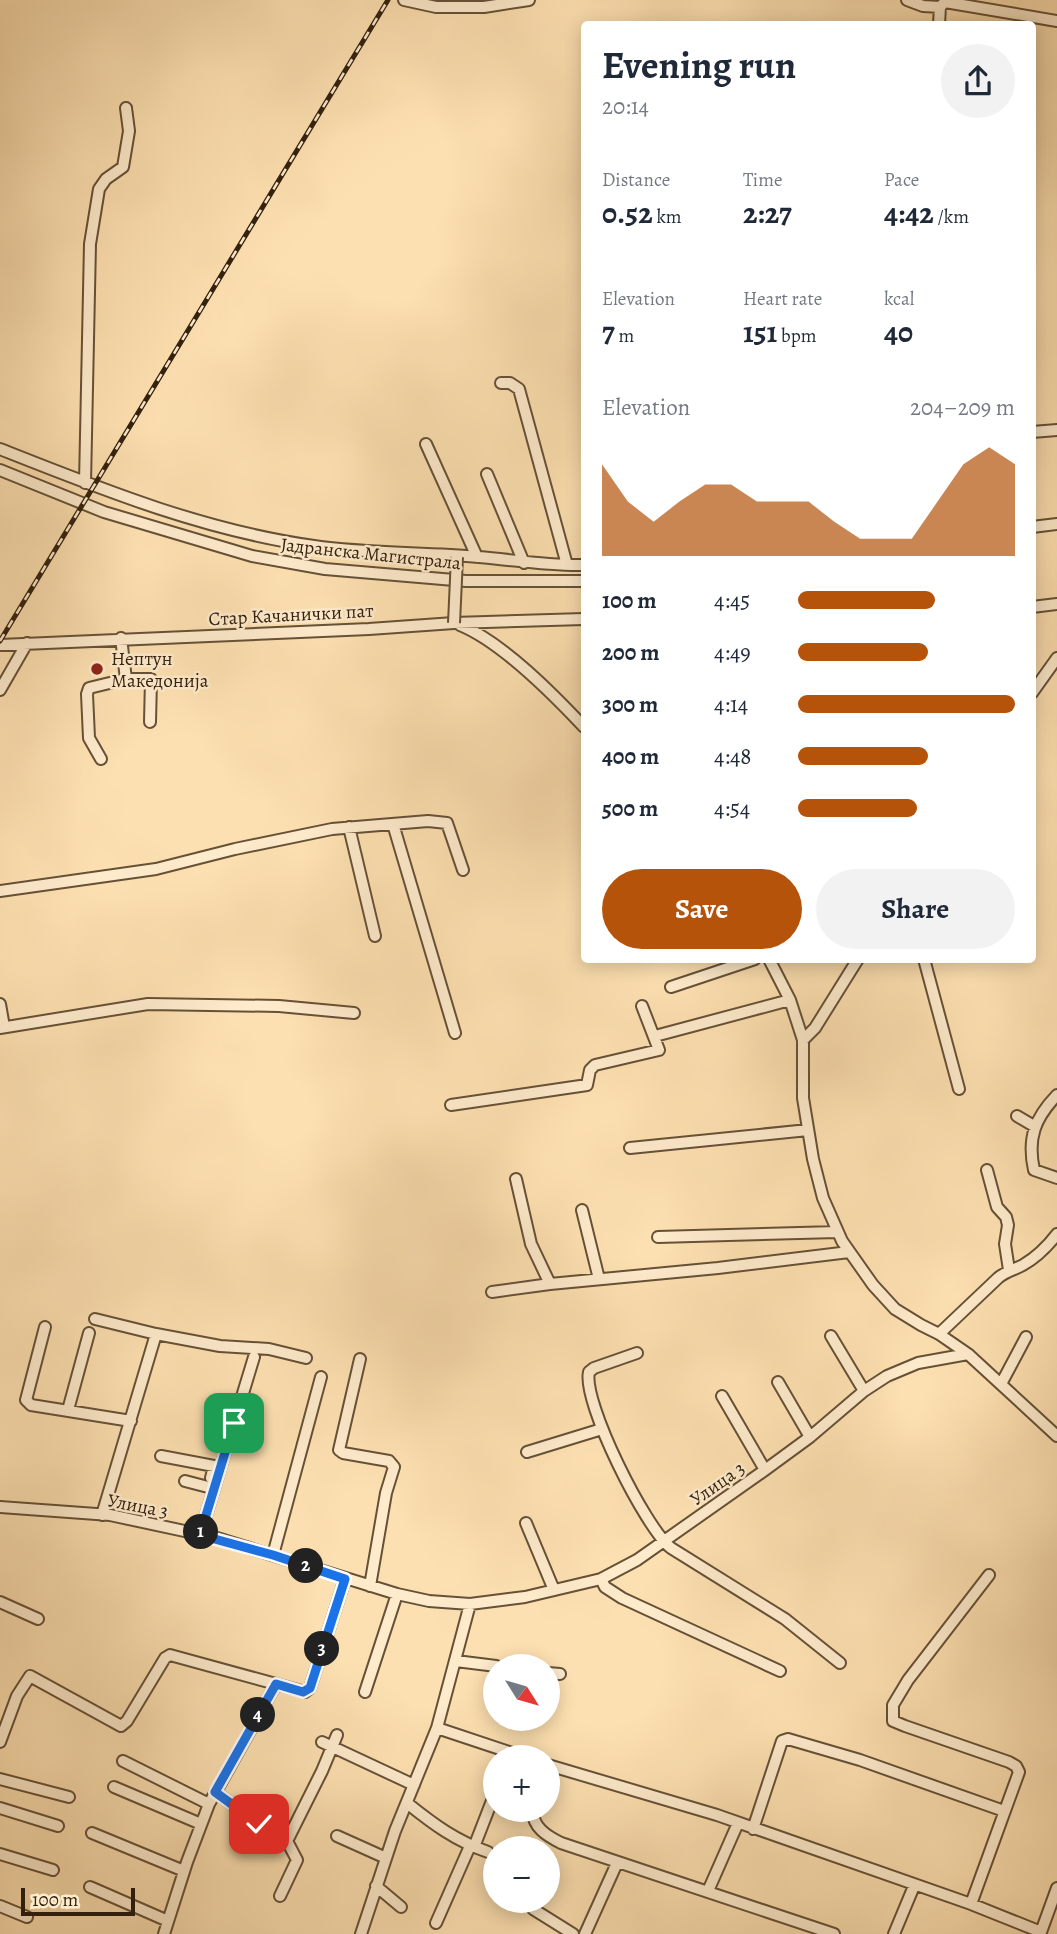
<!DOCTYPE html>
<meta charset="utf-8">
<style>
:root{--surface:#fff;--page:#f2f2f3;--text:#1f2937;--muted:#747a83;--accent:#b45309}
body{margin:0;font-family:Alegreya,serif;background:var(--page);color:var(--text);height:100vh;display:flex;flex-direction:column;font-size:26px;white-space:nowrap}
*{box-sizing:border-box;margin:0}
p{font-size:23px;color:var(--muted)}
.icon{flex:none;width:38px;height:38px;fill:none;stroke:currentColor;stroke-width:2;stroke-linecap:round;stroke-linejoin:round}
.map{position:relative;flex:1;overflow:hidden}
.sheet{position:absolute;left:581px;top:21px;width:455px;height:942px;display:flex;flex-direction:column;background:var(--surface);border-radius:7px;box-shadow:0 4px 18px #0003}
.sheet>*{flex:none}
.needle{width:46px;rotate:127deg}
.buttons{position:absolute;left:483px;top:1654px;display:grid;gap:14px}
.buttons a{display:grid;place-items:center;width:77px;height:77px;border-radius:50%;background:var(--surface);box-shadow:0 4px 18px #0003;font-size:35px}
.scale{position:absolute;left:21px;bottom:18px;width:114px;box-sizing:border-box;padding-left:7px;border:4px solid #33210e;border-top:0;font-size:19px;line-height:24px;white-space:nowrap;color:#33210e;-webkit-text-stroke:5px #feebcc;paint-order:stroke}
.pin{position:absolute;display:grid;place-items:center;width:60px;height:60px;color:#fff;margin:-30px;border-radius:14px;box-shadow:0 4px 10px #0006}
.km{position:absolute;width:35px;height:35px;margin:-18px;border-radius:50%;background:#222;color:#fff;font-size:19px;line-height:35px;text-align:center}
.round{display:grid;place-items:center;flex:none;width:74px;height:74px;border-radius:37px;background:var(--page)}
.headline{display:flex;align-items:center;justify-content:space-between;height:119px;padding:0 21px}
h1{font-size:38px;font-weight:700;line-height:52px}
.stats{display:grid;grid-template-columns:repeat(3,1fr);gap:10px;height:119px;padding:7px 21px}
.stats div{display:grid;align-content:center}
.stats b{font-size:30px;font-weight:700}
.stats small{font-size:19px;font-weight:400}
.stats p{font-size:19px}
.chart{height:196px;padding:14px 21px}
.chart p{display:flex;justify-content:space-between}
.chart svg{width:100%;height:126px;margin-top:7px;fill:var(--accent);opacity:.7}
.primary-button{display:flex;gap:14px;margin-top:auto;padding:14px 21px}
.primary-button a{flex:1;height:80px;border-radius:42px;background:var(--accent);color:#fff;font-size:28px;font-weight:700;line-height:80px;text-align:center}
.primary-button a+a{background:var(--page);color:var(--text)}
ul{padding:0 21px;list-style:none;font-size:23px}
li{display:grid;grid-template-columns:112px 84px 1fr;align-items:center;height:52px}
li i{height:18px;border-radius:9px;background:var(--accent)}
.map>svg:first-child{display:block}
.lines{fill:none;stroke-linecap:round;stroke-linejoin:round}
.minor-casing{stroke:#665137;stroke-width:14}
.minor{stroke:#feebcc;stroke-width:10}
.rail-casing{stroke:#33210e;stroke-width:5}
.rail{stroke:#feebcc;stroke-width:2.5;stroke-dasharray:8;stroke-linecap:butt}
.minor-bridge-casing{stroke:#665137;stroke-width:14;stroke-linecap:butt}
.minor-bridge{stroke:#feebcc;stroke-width:10}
.route-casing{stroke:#fff;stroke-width:14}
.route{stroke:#1a73e8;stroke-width:9}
.poi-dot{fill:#8f2418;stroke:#feebcc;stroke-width:2.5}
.labels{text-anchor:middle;stroke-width:5;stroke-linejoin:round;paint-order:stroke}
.street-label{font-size:19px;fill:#33210e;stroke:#feebcc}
.poi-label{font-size:19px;fill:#33210e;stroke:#feebcc;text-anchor:start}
</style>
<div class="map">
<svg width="1057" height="1934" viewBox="0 0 1057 1934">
<rect width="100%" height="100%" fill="#fde0b1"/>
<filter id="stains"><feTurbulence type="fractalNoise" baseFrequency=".00286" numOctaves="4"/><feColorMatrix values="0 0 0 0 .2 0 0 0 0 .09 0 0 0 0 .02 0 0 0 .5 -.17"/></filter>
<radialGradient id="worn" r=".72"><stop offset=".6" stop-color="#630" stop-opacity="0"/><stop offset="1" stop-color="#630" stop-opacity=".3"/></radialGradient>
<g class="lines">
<defs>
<path id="minor" d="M404 0 436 7H484L529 0
M907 0 923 6 940 7
M939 24 940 7 945 2 1057 21
M501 383H510L519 389 567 565
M1032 432 1057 430
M426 444 477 557
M0 449C101 489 205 531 314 546 369 554 424 552 479 557 515 560 548 566 584 565
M0 470 104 512 252 556 325 569 466 581H584
M487 474 524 563
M85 483 90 244 99 189 106 179 123 167 129 131 126 108
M1032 527 1057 524
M1032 607 1057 604
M460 625C502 642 553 694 584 727
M121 638 126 679
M0 645 369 629 454 623 584 619
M0 690 27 643
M1032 693 1057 658
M101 759 89 738 87 694 89 688 126 679H151L150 722
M393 824 455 1033
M349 827 375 936
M0 891 156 869 235 849 332 829 428 821 447 823 463 870
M769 959 790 1000 803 1040V1098L813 1159 823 1198 842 1241 873 1285 895 1309 921 1325 939 1334 968 1354 1057 1436
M924 959 959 1089
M671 987 755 959
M0 1004 4 1027
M0 1028 148 1004 279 1006 354 1013
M655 1036 790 1000
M803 1040 815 1028 858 959
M1057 1095C1035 1118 1027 1138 1034 1170L1057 1178
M451 1105 587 1085 590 1070 595 1065 659 1050 642 1006
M1017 1116 1034 1126
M630 1148 808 1130
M987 1170 997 1207 1006 1217 1008 1225 1005 1244 1009 1270
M516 1179 531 1244 550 1284 718 1268 849 1252
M582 1210 599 1279
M658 1237 837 1232
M492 1292 550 1284
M95 1319 156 1334 102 1515
M45 1327 26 1400 31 1405 131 1421
M156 1334 220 1346 269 1349 306 1358
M939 1334 998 1278C1006 1271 1014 1270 1023 1265 1037 1257 1047 1247 1057 1234
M831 1336 864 1391
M637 1353 594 1368 589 1372C582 1402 646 1529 671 1548L785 1619 840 1663
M360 1359 339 1450 343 1453 389 1461 394 1467 386 1493 370 1586
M778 1382 810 1437
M1001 1384 1026 1337
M722 1396 765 1470
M68 1410 89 1333
M527 1452 602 1429
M161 1456 214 1466 211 1478
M185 1481 208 1487
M0 1507 110 1515 217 1538 397 1594 429 1601 470 1604 525 1597 601 1579 637 1560 765 1470 810 1437 864 1391 887 1376 918 1363 968 1354
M526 1523 554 1590
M200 1535 254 1357
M273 1555 321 1377
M601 1579 605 1587 622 1598 780 1671
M0 1602 38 1619
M456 1661 496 1666
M548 1673 560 1674
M365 1692 397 1594
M437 1728 524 1757
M0 1742 17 1696 30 1676 121 1726 127 1721 165 1658 170 1655 305 1692 310 1688 345 1579
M322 1742 414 1785
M123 1761 209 1804
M548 1765 717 1815 971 1904 1041 1932 1057 1888
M0 1779 69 1797
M114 1787 201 1824
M215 1792 259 1824 287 1841 297 1860 280 1896
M407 1803C433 1824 456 1841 488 1852
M0 1808 58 1826
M533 1810C532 1827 547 1836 561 1843L834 1934
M753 1829 782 1741 788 1739 860 1760 1004 1811
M92 1833 184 1871
M337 1836 386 1858
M287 1841 322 1771 337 1735
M474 1847 495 1793
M0 1854 53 1870
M376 1886 401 1907
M90 1887 168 1921
M708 1891 738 1823
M971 1904 1019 1772 1016 1766 1009 1762 905 1726 893 1721V1705L908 1680 989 1575
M0 1906 27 1917
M533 1909 573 1934
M436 1923 470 1846
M164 1934 187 1862 209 1804 276 1684
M361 1934 395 1831 437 1728 470 1604
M585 1934 617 1863
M894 1934 914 1886"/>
</defs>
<use href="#minor" class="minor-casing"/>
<use href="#minor" class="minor"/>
<defs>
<path id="rail" d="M0 641 388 0"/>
</defs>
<use href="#rail" class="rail-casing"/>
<use href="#rail" class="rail"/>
<defs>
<path id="minor-bridge" d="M454 623 457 557"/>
</defs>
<use href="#minor-bridge" class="minor-bridge-casing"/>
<use href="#minor-bridge" class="minor-bridge"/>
</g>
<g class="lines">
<defs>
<path id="route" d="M234 1423 200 1535 273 1555 345 1579 310 1688 303 1692 276 1684 215 1792 259 1824"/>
</defs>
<use href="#route" class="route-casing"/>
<use href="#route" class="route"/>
</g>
<circle class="poi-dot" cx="97" cy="669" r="7"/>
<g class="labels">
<g class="street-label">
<text transform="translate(371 553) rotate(6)" y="7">Јадранска Магистрала</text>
<text transform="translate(291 614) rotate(-3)" y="7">Стар Качанички пат</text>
<text transform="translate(717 1483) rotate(-35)" y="7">Улица 3</text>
<text transform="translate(138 1505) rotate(11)" y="7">Улица 3</text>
</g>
<g class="poi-label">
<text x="111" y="665">Нептун<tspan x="111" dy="22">Македонија</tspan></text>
</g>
</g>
<rect width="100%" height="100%" filter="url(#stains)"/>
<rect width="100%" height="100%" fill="url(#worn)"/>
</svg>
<div class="buttons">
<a><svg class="needle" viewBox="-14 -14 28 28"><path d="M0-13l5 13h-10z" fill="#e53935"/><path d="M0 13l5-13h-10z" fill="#747a83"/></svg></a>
<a>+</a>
<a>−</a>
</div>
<div class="scale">100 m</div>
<div class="pin" style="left:234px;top:1423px;background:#1e9e55"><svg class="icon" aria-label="arrive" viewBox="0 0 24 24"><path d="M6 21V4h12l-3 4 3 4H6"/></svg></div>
<div class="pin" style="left:259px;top:1824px;background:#d93025"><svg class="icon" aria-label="check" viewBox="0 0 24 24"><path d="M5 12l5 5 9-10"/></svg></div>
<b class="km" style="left:201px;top:1532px">1</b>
<b class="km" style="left:306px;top:1566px">2</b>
<b class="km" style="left:322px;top:1649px">3</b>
<b class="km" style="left:258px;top:1715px">4</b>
<section class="sheet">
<div class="headline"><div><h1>Evening run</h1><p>20:14</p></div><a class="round"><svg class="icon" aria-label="share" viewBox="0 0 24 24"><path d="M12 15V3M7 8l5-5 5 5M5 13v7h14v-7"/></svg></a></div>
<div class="stats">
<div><p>Distance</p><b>0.52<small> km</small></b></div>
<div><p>Time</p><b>2:27</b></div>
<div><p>Pace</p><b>4:42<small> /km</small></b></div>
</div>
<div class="stats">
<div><p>Elevation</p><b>7<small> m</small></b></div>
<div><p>Heart rate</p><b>151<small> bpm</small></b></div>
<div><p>kcal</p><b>40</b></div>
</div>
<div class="chart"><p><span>Elevation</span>204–209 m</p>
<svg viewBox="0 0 160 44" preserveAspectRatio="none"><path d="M0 44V12L10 25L20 32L30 25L40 19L50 19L60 25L70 25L80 25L90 32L100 38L110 38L120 38L130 25L140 12L150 6L160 12V44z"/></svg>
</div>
<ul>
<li><b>100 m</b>4:45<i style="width:63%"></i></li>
<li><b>200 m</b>4:49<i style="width:60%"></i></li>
<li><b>300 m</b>4:14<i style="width:100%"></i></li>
<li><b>400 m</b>4:48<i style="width:60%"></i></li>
<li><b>500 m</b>4:54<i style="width:55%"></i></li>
</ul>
<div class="primary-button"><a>Save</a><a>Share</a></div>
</section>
</div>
